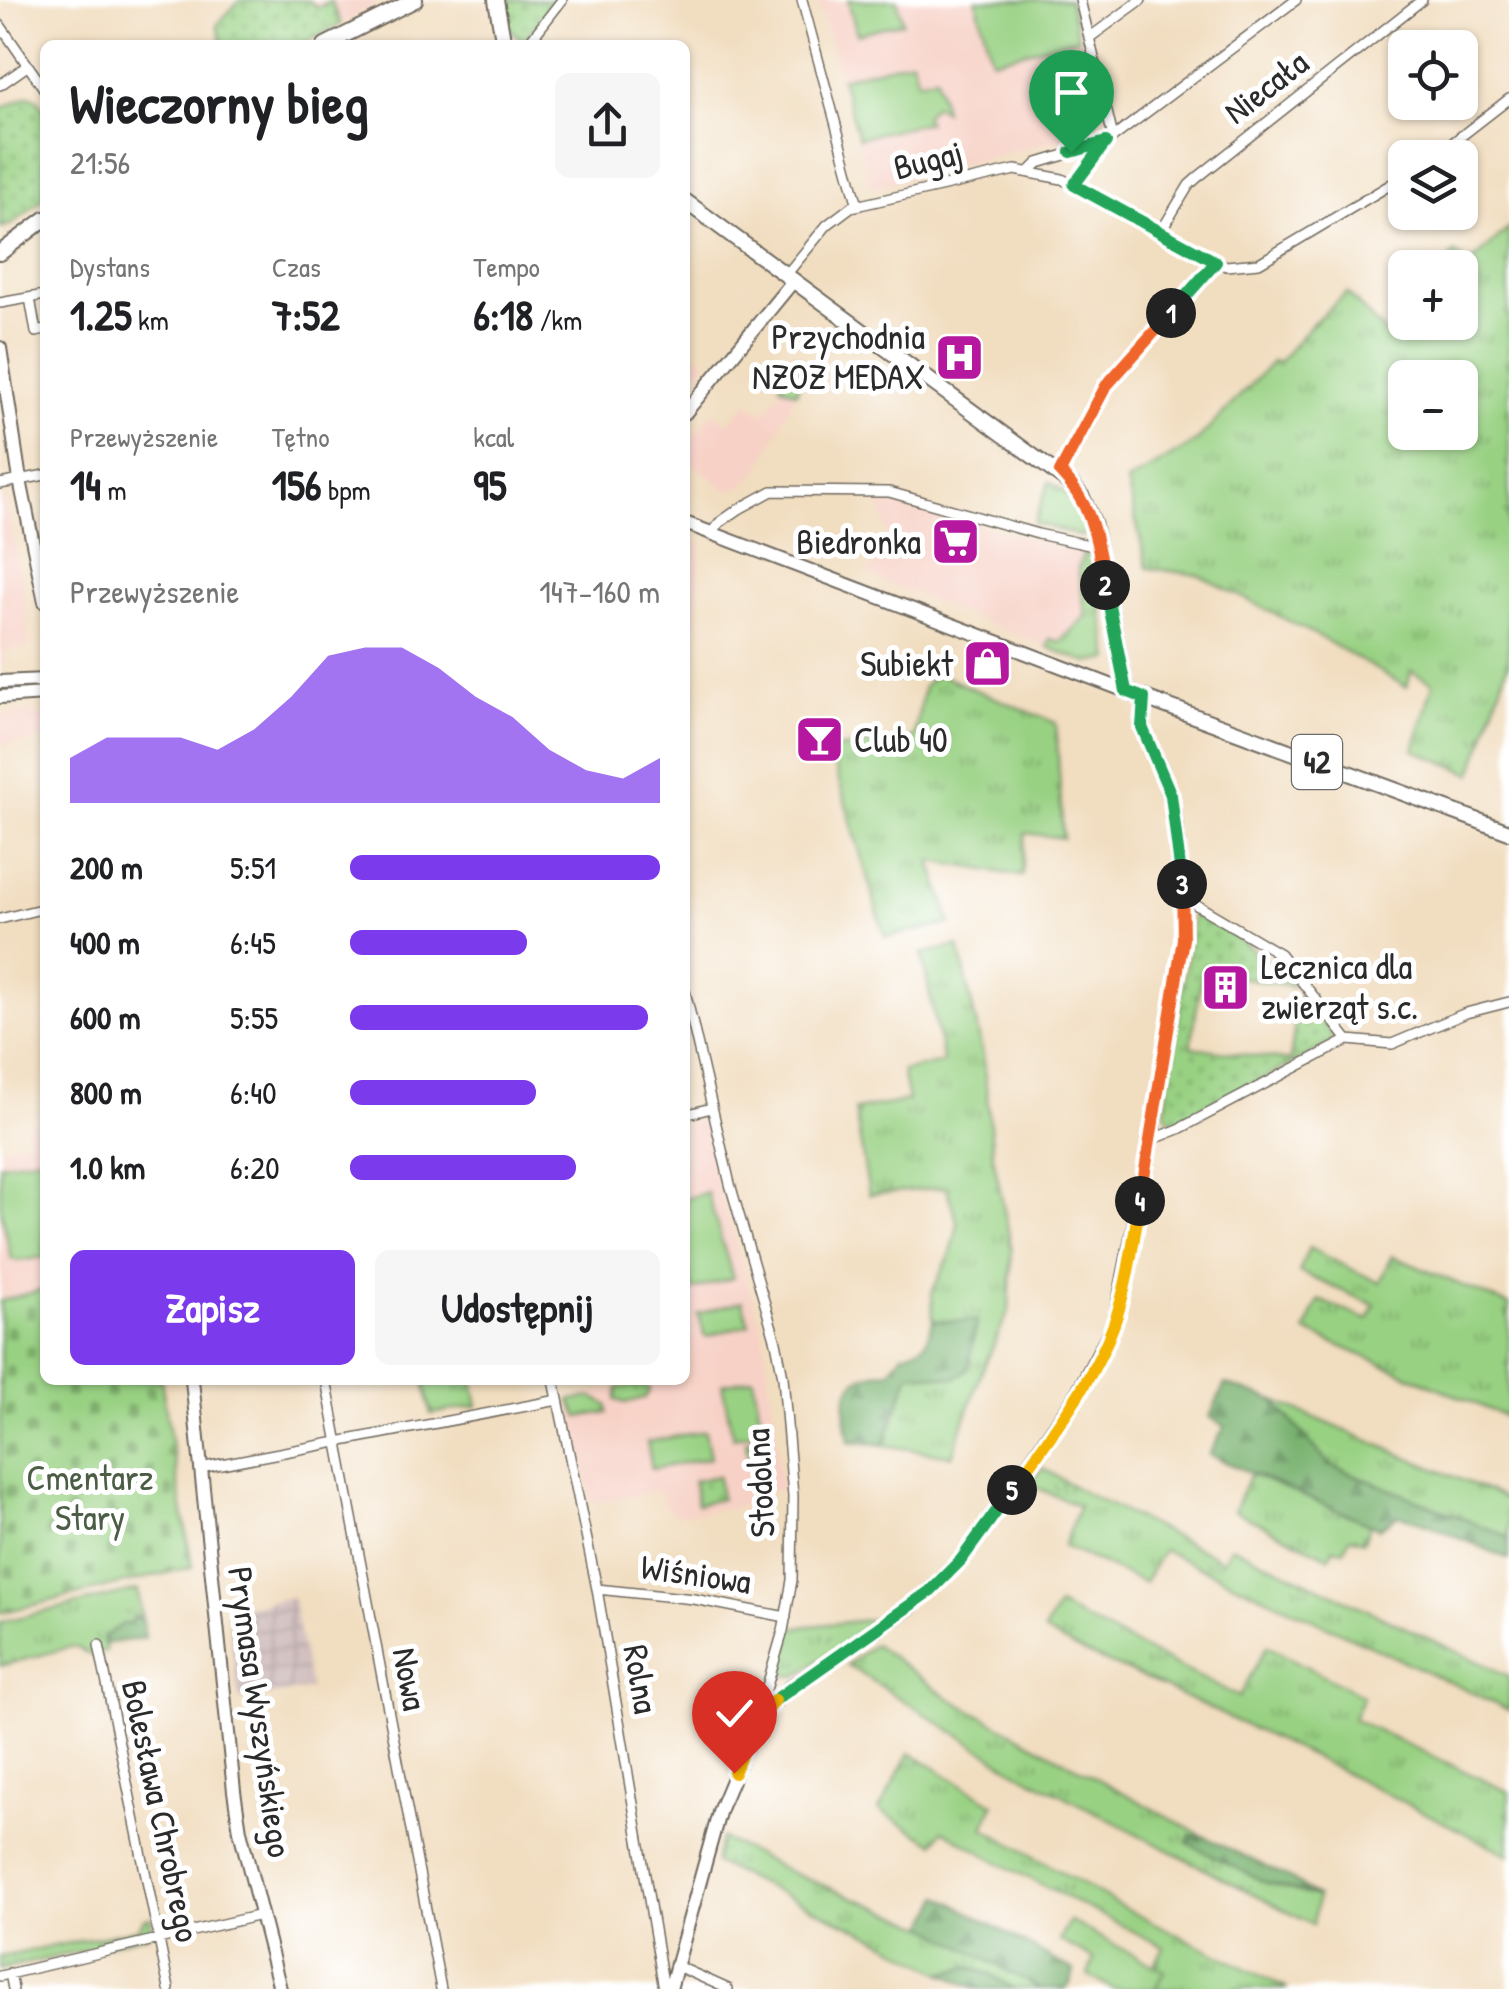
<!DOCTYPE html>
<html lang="pl">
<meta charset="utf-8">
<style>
:root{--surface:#fff;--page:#f6f6f6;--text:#202124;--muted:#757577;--accent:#7c3aed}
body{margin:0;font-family:"Patrick Hand",sans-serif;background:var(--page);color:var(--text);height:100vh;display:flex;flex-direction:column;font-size:38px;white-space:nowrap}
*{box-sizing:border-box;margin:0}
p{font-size:32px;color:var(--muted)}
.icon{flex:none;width:55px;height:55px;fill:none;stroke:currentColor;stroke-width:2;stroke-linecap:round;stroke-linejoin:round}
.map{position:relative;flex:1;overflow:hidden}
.drawer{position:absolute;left:40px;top:40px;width:650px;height:1345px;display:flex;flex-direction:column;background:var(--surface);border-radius:15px;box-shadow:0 2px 8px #0004}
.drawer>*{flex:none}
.buttons{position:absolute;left:1388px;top:30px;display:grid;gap:20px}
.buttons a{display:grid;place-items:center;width:90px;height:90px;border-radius:15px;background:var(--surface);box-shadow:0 2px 8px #0004;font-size:50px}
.pin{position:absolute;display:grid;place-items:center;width:85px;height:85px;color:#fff;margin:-102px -42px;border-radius:50% 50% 50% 0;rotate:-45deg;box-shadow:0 0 10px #0007}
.pin .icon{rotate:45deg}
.km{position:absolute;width:50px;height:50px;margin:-25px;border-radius:50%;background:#222;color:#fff;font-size:28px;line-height:50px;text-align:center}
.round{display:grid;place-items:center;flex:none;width:105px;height:105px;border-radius:15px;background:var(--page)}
.overview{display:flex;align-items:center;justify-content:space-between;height:170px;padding:0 30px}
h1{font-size:55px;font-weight:800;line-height:75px}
.figures{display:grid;grid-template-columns:repeat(3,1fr);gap:15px;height:170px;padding:10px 30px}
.figures div{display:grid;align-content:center}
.figures b{font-size:42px;font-weight:800}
.figures small{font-size:28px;font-weight:400}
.figures p{font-size:28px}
.chart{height:280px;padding:20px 30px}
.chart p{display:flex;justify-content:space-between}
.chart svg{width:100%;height:180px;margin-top:10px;fill:var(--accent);opacity:.7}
.button{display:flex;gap:20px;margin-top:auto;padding:20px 30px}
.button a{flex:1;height:115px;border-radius:15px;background:var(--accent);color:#fff;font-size:40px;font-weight:800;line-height:115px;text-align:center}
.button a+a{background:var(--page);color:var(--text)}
ul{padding:0 30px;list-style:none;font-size:32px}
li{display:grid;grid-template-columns:160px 120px 1fr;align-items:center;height:75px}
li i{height:25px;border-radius:12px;background:var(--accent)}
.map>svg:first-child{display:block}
.built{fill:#f7d1c6}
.industrial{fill:url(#industrial-grid)}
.grass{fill:url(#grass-tufts);stroke:#627e57;stroke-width:2.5;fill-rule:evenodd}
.forest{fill:url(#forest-firs);stroke:#526f4e;stroke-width:2.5}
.cemetery{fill:url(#cemetery-stones);stroke:#627e57;stroke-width:2.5}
.park{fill:url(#park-dots);stroke:#627e57;stroke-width:2.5}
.garden{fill:#99d183;stroke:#627e57;stroke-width:2.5}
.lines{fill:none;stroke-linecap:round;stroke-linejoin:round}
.street-casing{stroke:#70695f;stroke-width:12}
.secondary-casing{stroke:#70695f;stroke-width:16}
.primary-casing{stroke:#70695f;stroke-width:18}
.street{stroke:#fff;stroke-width:9}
.secondary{stroke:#fff;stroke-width:12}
.primary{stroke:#fff;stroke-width:14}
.split-1-casing{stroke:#fff;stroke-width:20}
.split-2-casing{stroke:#fff;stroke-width:20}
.split-3-casing{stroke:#fff;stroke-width:20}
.split-4-casing{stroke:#fff;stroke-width:20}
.split-5-casing{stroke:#fff;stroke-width:20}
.split-6-casing{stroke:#fff;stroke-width:20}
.split-7-casing{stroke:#fff;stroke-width:20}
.split-1{stroke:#22a559;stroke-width:12}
.split-2{stroke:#f0652b;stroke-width:12}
.split-3{stroke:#22a559;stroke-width:12}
.split-4{stroke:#f0652b;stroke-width:12}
.split-5{stroke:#f5b400;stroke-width:12}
.split-6{stroke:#22a559;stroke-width:12}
.split-7{stroke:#f5b400;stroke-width:12}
.labels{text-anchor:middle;stroke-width:10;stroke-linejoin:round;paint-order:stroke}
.shield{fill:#fff;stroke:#6b6b6b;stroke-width:2.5}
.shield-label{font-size:32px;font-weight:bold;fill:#2b2b2b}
.street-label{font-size:35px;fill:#2b2b2b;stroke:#fff}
.poi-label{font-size:35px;fill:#2b2b2b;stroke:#fff;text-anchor:end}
.park-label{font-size:35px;fill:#4c5d45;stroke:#fff}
</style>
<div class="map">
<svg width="1509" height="1989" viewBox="0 0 1509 1989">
<defs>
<pattern id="industrial-grid" width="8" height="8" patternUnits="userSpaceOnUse" patternTransform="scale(2.5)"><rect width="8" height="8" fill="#d2bfbf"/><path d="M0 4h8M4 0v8" fill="none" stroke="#b4a4a4"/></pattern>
<pattern id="grass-tufts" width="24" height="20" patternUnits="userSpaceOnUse" patternTransform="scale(2.5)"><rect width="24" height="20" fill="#99d183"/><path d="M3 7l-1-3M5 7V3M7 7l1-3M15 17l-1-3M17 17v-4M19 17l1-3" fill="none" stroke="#7daa6b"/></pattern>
<pattern id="forest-firs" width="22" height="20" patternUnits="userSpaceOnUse" patternTransform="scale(2.5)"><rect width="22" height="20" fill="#7ab371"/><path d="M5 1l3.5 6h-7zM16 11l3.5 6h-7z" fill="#64925d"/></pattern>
<pattern id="cemetery-stones" width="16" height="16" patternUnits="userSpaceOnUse" patternTransform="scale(2.5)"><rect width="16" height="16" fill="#99d183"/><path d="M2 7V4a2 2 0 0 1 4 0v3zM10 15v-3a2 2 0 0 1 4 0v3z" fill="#7daa6b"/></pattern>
<pattern id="park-dots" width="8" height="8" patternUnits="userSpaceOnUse" patternTransform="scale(2.5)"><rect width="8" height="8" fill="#99d183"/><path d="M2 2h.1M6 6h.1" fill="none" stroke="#7daa6b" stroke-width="1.8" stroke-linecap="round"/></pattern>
</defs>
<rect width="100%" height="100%" fill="#fff"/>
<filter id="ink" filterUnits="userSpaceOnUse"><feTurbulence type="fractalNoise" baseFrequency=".01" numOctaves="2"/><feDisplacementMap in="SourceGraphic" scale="20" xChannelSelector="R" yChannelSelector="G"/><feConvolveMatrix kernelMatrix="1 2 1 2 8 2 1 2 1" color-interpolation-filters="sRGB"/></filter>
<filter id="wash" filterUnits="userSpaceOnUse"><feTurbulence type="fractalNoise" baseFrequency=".0048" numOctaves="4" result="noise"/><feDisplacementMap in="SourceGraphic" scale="40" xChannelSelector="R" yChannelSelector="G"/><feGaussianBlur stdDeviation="2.25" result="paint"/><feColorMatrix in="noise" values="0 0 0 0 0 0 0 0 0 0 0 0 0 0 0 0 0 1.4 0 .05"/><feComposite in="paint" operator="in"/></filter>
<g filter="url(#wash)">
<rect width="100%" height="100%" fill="#f1ddbf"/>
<path class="built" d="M308 0H371L374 6 341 24 337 13 318 8Z
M818 0H976L993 60 1078 38 1100 129 871 188Z
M685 351 708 361 685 389Z
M791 352 810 363 759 470 744 485 727 491 685 457V448L713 412 728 424 747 402 763 414 780 393 777 376Z
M877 496 1083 554 1078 569 1086 616 1059 642 1050 639 1047 647 867 575 877 555 892 549Z
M0 497H4L22 579 30 641 25 648 3 651 5 664 0 665Z
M685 537 701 543 695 635 685 634Z
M32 712 34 716 45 713V739L0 745V716Z
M45 1120V1289L0 1301V1147L29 1141 26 1125Z
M704 1121 717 1183 764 1338 782 1489 761 1491 762 1503 677 1515 664 1505 661 1491 589 1503V1490L569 1398 654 1380H685V1374L688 1373 685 1359V1125Z"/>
<path class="industrial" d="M292 1597 310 1689 239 1700 227 1611Z"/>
<path class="grass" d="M1509 228V661L1472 774 1414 750 1433 683 1411 671 1407 687 1316 635 1199 575 1147 568 1127 482 1196 442 1273 361 1278 363 1314 322 1347 293 1389 337 1405 323 1460 322V268L1442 267 1455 253 1469 265ZM1405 378H1460V432H1405Z
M1049 482C1074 495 1081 509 1089 535L1079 536 1034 523Z
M1083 554 1093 556 1110 659 1088 663 1047 647 1050 639 1060 642 1086 616 1078 569Z
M937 674 1056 723 1063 838 1025 833 1022 876 931 861 951 924 885 937 830 750 914 738 924 686Z
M959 946 983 1055 993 1155 1012 1250 1009 1311 982 1371 952 1456 884 1445 910 1373 956 1378 977 1321H933L932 1292 951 1253 958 1224 946 1187 869 1195 855 1110 908 1101 902 1071 943 1062 922 954Z
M1309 1248 1380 1283 1392 1256 1509 1305V1418L1305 1331 1319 1300 1368 1320 1375 1305 1299 1272Z
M424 1380H473L478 1406 431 1414Z
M643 1384 650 1389 645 1398 625 1403 616 1400 618 1388Z
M593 1397 607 1405 608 1412 579 1417 570 1400Z
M1273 1400 1509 1500V1537L1330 1465Z
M1043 1468 1081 1491 1223 1560 1231 1546 1509 1676V1710L1163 1550 1144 1583 1063 1546 1079 1506 1030 1485Z
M1250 1474 1370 1524 1364 1541 1350 1537 1344 1550 1333 1548 1329 1557 1234 1511Z
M138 1590 142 1620 138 1617 104 1639 106 1651 90 1655 74 1646 0 1666V1622Z
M1058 1606 1239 1697 1267 1646 1363 1696 1353 1719 1509 1792V1855L1317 1759 1140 1676 1079 1651 1044 1631Z
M878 1619 797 1676 784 1675 782 1669 790 1628Z
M874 1644 949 1698 1207 1838 1192 1835 1264 1882 1317 1897 1313 1925 1016 1771 847 1665Z
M910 1753 994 1804 984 1828 1124 1908 1288 1989H1155L1164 1971 1154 1966 1164 1947 1001 1864 943 1830 934 1843 879 1810Z
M721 1838 797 1875 926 1926 1041 1989H1014L990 1974 967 1967 942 1973 873 1936 715 1863Z
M150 1917 152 1928 147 1935 0 1970V1957L138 1929 144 1919Z"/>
<path class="forest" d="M933 1321H977L968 1369 956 1378 910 1373 884 1445 849 1441C842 1399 840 1374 890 1371L902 1354C924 1349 928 1342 933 1321Z
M1225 1384 1273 1400 1330 1465 1509 1537V1559L1430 1525 1399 1515 1379 1528 1209 1455 1225 1426 1210 1417Z
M133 1617 142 1620 145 1638 104 1644 106 1635 123 1624H131Z
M1191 1835 1207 1838 1293 1880 1317 1897 1264 1882 1187 1843Z
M941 1896 1074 1971 1071 1983 1064 1989H1041L926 1926Z
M967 1967 990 1974 1014 1989H977L942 1973Z"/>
<path class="cemetery" d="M45 1289V1380H161L192 1567 0 1613V1301Z"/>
<path class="park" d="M240 0H308L318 8 330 0 341 24 301 45H223L217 25Z
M503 0H556L527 37 521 39 509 28Z
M28 96 37 99 45 111V197L13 224 0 228V109Z
M1193 913C1231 932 1264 953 1292 986L1202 971 1191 1047 1290 1061 1299 993 1334 1037 1328 1045 1180 1122 1171 1121 1165 1112Z
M718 1476 721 1499 697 1504 693 1481Z"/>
<path class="garden" d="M848 0H897L903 22 857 34Z
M976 0H1069L1078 38 992 60Z
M912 60 918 81 936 76 944 111 934 105 924 116 928 122 858 138 841 78Z
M793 356 809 363 796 392 780 385Z
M45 1156V1257L18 1261 11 1259 0 1205V1164Z
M707 1192 733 1278 693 1290 685 1263V1199Z
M742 1301 749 1324 705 1337 698 1314Z
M753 1378 763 1431 733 1437 722 1384Z
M705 1431 710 1458 652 1469 647 1442Z
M762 1438 766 1462 750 1465 746 1441Z
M1070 1921 1164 1971 1155 1989H1113L1088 1975 1094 1959 1059 1940Z"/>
</g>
<g filter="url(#ink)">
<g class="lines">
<defs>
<path id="street" d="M802 0 858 206
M1080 0 1113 137
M0 25 45 90
M1089 38 1141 0
M527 45 562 0
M0 85 27 66
M1433 158 1509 99
M1030 171 1038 163 1104 143
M1074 185 1107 142 1296 0
M1160 233 1189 185 1198 177 1422 0
M786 275 827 225 851 207 1015 170 1062 179 1179 244 1226 266 1259 263 1405 176
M30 298 36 332 45 330
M0 303 45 295
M1060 472 1114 377 1216 262
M0 484 45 475
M710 535 719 523 739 509 772 491 889 492 1038 534 1098 547
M1183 897 1280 954 1348 1040
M0 919 45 908
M685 991 730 1184 776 1342 783 1377 793 1496 792 1580 783 1631 758 1717
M685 1115 711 1108
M1151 1140 1179 1129 1348 1040 1392 1044 1466 1013 1509 1002
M326 1380 441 1989
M554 1380 597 1589 664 1989
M200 1468 558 1400
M597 1589 694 1599 786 1617
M99 1645 169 1989
M677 1966 728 1989
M10 1973 13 1989
M0 1976 261 1915"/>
<path id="secondary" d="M0 348 20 480 45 602
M685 413 794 280
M685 523 1126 691
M0 682 45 680
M0 697 45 694
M192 1380 234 1791 240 1831 280 1989
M670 1989 720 1809 757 1720 790 1687 912 1606 961 1560 1075 1397 1115 1322 1151 1140 1183 939V897L1175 815 1162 770 1142 727 1144 698"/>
<path id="primary" d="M496 0 504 45
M325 45 415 0
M685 201 1071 484 1082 497 1093 522 1126 691 1509 832
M0 253 45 219"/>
</defs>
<use href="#street" class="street-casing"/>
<use href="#secondary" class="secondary-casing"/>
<use href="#primary" class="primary-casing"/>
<use href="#street" class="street"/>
<use href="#secondary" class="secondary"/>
<use href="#primary" class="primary"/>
</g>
</g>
<g class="lines" filter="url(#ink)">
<defs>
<path id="split-1" d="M1071 152 1106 142 1074 185 1216 262 1171 313"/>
<path id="split-2" d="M1105 585C1097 541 1093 505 1060 472L1106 386 1171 313"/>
<path id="split-3" d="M1105 585 1126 691 1144 698 1142 727 1171 795 1182 884"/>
<path id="split-4" d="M1140 1201 1183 939 1182 884"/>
<path id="split-5" d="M1012 1490C1048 1438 1093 1383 1114 1324 1128 1285 1133 1242 1140 1201"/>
<path id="split-6" d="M775 1700 929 1592 961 1560 1012 1490"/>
<path id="split-7" d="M734 1773 749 1735 775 1700"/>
</defs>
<use href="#split-1" class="split-1-casing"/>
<use href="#split-2" class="split-2-casing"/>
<use href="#split-3" class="split-3-casing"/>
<use href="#split-4" class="split-4-casing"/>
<use href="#split-5" class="split-5-casing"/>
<use href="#split-6" class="split-6-casing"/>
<use href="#split-7" class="split-7-casing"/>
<use href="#split-1" class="split-1"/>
<use href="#split-2" class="split-2"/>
<use href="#split-3" class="split-3"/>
<use href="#split-4" class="split-4"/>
<use href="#split-5" class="split-5"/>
<use href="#split-6" class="split-6"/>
<use href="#split-7" class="split-7"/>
</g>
<defs>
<symbol id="hospital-square" viewBox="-11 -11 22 22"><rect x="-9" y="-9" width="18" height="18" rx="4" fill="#b5179e" stroke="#fff"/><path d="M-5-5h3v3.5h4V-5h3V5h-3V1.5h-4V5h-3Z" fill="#fff"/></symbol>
<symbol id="supermarket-square" viewBox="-11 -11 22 22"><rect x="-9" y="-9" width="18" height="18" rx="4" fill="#b5179e" stroke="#fff"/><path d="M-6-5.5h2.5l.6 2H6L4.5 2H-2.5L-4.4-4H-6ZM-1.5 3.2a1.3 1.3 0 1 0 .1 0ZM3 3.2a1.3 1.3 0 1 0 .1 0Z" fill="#fff"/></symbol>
<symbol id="shop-square" viewBox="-11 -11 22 22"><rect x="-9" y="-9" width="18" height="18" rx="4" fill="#b5179e" stroke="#fff"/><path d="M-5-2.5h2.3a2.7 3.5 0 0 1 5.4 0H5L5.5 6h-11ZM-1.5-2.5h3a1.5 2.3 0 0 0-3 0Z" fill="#fff"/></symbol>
<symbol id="bar-square" viewBox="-11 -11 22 22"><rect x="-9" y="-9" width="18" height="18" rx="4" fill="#b5179e" stroke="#fff"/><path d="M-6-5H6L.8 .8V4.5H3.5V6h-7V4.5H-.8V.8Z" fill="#fff"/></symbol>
<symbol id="building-square" viewBox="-11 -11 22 22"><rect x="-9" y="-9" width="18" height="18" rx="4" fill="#b5179e" stroke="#fff"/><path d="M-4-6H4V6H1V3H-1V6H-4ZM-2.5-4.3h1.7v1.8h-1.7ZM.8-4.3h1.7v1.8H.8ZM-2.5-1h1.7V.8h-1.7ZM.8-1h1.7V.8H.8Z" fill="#fff"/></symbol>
</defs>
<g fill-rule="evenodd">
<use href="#hospital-square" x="932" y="330" width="55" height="55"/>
<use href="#supermarket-square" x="928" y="514" width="55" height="55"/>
<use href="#shop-square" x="960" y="636" width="55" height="55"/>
<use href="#bar-square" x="792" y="712" width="55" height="55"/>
<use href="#building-square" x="1198" y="960" width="55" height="55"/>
</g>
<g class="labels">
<rect class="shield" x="1292" y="735" width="50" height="54" rx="8"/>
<g class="shield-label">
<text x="1317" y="773">42</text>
</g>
<g class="street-label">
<text transform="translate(1266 87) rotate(-38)" y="12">Niecała</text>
<text transform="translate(928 160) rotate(-14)" y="12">Bugaj</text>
<text transform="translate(760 1483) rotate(-93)" y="12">Stodolna</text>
<text transform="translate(696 1574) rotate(8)" y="12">Wiśniowa</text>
<text transform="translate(410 1679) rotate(79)" y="12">Nowa</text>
<text transform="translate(641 1679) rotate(80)" y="12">Rolna</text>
<text transform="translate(260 1712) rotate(82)" y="12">Prymasa Wyszyńskiego</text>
<text transform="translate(161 1811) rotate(78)" y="12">Bolesława Chrobrego</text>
</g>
<g class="poi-label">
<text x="925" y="349">Przychodnia<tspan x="925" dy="40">NZOZ MEDAX</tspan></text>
<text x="921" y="554">Biedronka</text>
<text x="953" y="676">Subiekt</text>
<text x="854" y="752" text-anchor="start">Club 40</text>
<text x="1261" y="979" text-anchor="start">Lecznica dla<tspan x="1261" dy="40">zwierząt s.c.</tspan></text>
</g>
<g class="park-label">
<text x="90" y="1490">Cmentarz<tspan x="90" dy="40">Stary</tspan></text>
</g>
</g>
</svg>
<div class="buttons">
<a><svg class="icon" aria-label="locate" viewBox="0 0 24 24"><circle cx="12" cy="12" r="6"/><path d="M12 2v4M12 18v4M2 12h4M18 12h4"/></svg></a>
<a><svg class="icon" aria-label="layers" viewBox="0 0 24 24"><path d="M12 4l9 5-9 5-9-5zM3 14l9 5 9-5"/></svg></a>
<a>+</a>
<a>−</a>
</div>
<div class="pin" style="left:1071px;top:152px;background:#1e9e55"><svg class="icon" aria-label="arrive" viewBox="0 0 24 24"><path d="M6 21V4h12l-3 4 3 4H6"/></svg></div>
<div class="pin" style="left:734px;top:1773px;background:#d93025"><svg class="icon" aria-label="check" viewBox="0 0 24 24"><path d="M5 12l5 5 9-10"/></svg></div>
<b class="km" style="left:1171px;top:313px">1</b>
<b class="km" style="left:1105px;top:585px">2</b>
<b class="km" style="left:1182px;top:884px">3</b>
<b class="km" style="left:1140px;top:1201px">4</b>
<b class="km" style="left:1012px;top:1490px">5</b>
<section class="drawer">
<div class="overview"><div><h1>Wieczorny bieg</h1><p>21:56</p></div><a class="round"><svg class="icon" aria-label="share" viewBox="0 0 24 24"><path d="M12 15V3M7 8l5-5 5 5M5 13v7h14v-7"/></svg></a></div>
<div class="figures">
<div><p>Dystans</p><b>1.25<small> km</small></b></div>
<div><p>Czas</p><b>7:52</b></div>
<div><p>Tempo</p><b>6:18<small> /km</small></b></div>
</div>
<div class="figures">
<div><p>Przewyższenie</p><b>14<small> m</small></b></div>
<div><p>Tętno</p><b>156<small> bpm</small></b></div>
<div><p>kcal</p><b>95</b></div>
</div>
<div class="chart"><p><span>Przewyższenie</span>147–160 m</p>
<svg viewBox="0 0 160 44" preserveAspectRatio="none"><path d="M0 44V33L10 28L20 28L30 28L40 31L50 26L60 18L70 8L80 6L90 6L100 11L110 18L120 23L130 31L140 36L150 38L160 33V44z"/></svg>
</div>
<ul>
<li><b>200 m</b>5:51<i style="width:100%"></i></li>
<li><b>400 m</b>6:45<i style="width:57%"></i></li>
<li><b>600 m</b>5:55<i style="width:96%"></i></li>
<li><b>800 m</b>6:40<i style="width:60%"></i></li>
<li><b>1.0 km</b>6:20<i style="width:73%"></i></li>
</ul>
<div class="button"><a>Zapisz</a><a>Udostępnij</a></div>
</section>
</div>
